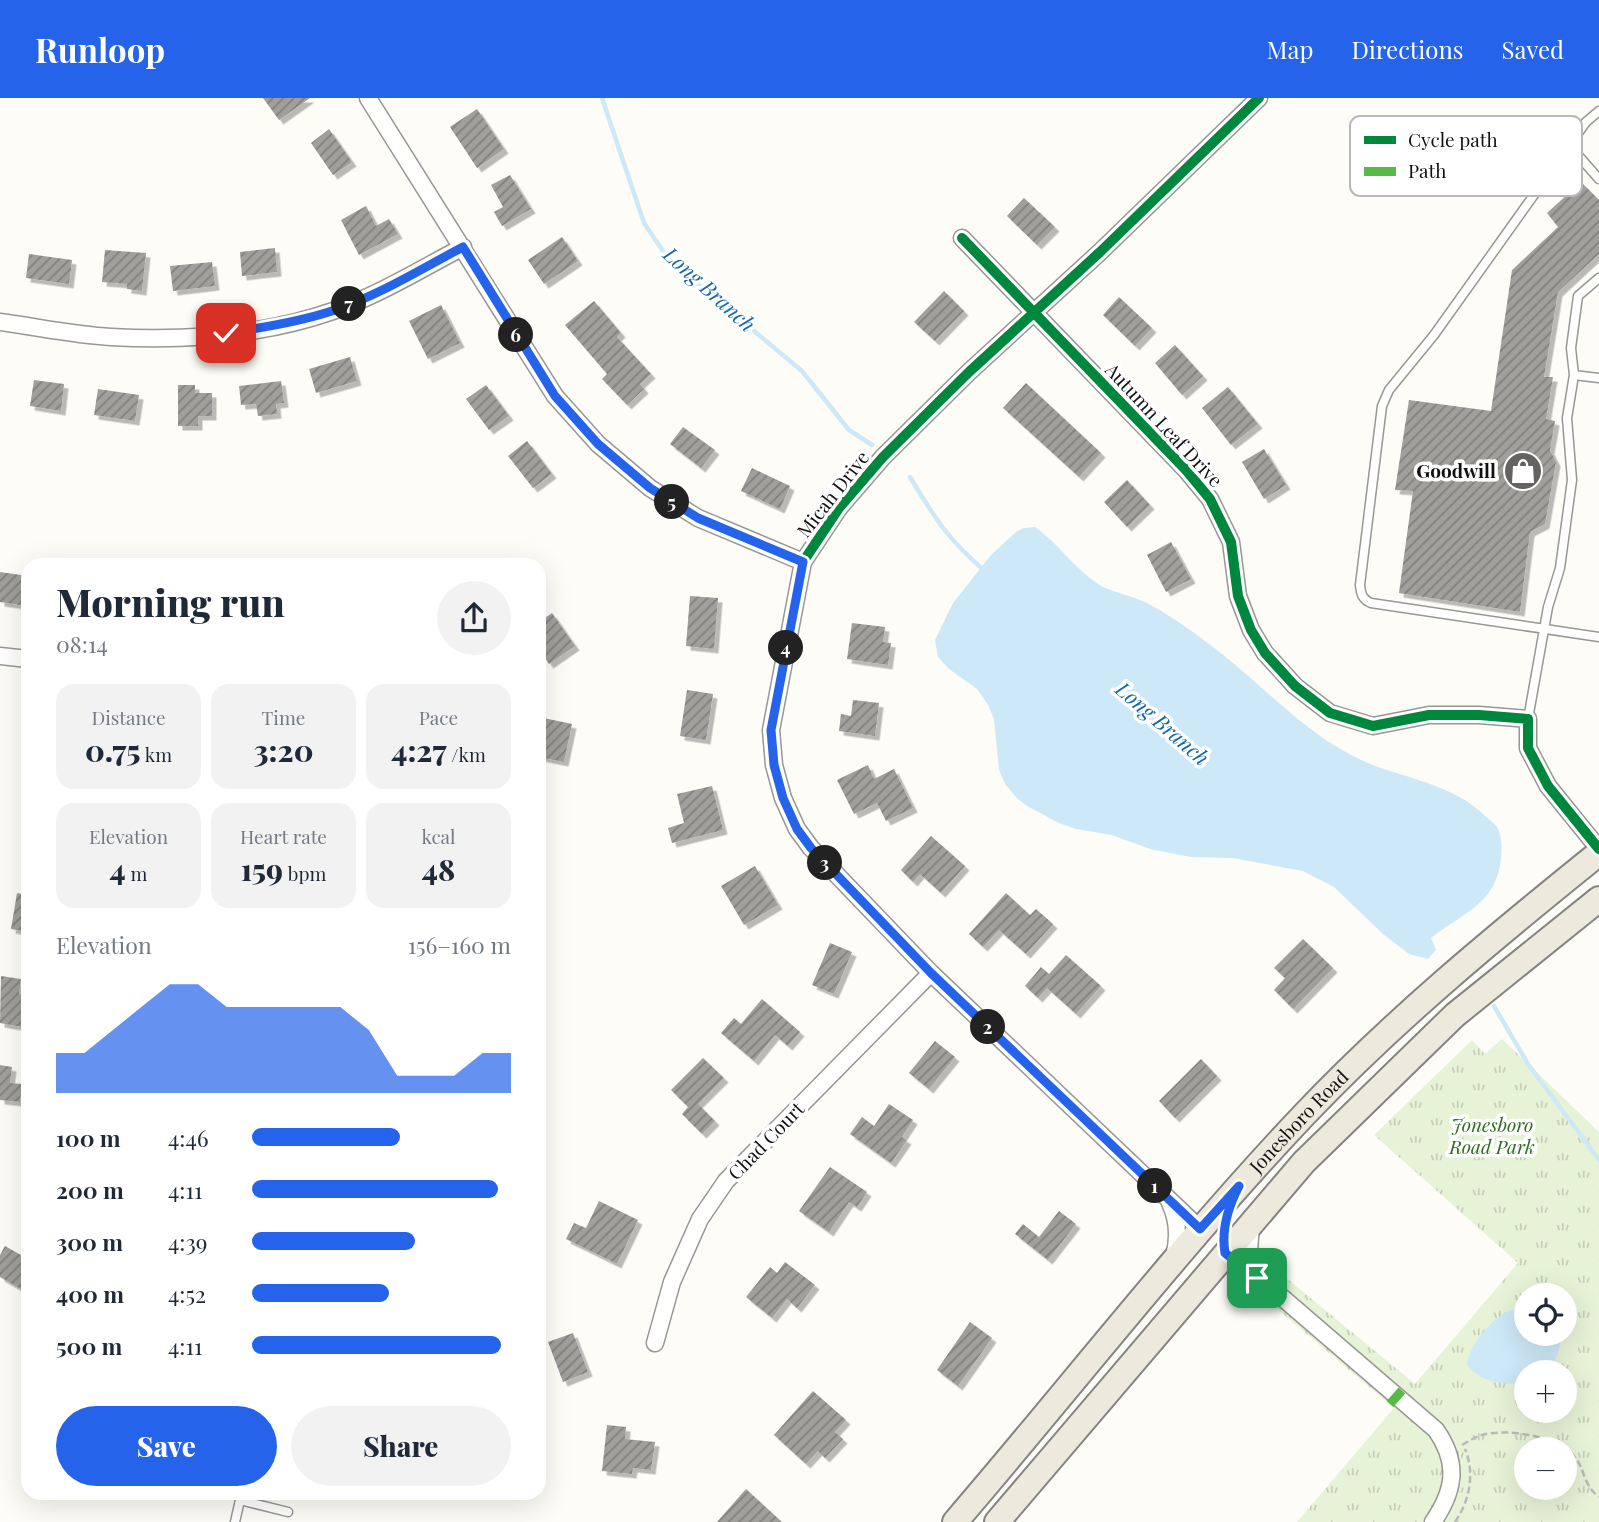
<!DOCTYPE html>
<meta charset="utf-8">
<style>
:root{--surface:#fff;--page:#f2f2f3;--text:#1f2937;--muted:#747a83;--accent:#2563eb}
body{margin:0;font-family:"Playfair Display",serif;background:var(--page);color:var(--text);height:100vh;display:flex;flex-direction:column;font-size:26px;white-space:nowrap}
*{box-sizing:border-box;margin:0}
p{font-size:23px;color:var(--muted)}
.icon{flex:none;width:38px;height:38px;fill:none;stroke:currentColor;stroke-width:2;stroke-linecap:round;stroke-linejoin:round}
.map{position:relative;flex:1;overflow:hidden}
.sheet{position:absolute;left:21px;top:460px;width:525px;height:942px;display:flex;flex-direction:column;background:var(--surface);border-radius:21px;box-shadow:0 7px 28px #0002}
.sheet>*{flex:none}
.fabs{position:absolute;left:1514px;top:1185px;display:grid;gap:14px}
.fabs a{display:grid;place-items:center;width:63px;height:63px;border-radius:50%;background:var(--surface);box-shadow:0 7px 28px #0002;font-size:35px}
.pin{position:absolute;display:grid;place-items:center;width:60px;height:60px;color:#fff;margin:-30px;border-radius:14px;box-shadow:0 4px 10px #0006}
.km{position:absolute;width:35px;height:35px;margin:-18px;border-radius:50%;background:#222;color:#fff;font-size:19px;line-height:35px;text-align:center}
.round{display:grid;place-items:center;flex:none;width:74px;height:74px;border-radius:37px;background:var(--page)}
.headline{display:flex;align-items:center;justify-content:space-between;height:119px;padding:0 35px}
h1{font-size:38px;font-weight:800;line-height:52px}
.metrics{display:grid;grid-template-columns:repeat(3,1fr);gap:10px;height:119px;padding:7px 35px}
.metrics div{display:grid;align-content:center;border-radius:18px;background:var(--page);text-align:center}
.metrics b{font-size:30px;font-weight:800}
.metrics small{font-size:19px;font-weight:400}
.metrics p{font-size:19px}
.chart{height:196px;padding:14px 35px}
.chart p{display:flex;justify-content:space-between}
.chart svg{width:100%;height:126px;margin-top:7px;fill:var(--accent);opacity:.7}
.cta{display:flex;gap:14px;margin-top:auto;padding:14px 35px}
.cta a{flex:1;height:80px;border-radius:42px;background:var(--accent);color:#fff;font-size:28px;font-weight:800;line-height:80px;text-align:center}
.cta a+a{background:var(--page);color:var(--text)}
ul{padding:0 35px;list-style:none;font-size:23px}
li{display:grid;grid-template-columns:112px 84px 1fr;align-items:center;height:52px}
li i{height:18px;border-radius:9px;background:var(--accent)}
header{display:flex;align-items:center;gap:42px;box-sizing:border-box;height:98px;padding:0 35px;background:var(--accent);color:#fff}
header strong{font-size:33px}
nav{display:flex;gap:38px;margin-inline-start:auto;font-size:24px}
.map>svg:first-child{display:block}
.park{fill:url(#park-tufts);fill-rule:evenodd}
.water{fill:#cde8f7}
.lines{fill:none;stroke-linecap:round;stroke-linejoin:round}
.stream{stroke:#cde8f7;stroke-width:4.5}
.building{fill:url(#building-hatch);filter:url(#shadow)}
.lane-casing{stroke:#979795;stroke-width:11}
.street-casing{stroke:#979795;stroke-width:19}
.primary-casing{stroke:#858482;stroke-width:28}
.path{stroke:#b9b9b8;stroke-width:2.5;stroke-dasharray:7 3.5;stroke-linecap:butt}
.lane{stroke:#fffffe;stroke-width:8}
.street{stroke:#fffffe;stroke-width:16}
.primary{stroke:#ede9dc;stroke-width:24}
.quiet{stroke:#58b947;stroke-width:9;stroke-dasharray:18 9;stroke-linecap:butt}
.cycleway-casing{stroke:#fff;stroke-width:15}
.cycleway{stroke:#00873e;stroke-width:10}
.route-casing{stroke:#fff;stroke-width:14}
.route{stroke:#2563eb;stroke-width:9}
.labels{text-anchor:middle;stroke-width:7;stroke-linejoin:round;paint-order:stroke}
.street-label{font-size:19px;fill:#111;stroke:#fff}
.poi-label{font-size:19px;font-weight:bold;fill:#111;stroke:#fff;text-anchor:end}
.park-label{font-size:19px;font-style:italic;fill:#2f6b1f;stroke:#fff}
.water-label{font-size:21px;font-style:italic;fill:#1768a6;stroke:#fff}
.key{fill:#fff;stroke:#b8b8b8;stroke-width:2}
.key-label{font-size:19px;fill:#111}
</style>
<header>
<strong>Runloop</strong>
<nav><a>Map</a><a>Directions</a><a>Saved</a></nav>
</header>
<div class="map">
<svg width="1599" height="1424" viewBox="0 0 1599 1424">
<defs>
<pattern id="park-tufts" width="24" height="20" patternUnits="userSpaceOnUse" patternTransform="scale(1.75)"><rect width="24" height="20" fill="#e7f3d7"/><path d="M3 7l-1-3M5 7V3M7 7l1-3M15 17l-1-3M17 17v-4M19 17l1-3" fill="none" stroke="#c5cfb8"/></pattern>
<pattern id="building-hatch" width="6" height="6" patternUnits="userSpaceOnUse" patternTransform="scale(1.75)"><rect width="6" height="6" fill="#a19f9c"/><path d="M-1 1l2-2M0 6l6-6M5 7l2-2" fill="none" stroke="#82807e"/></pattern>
<filter id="shadow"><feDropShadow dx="4.5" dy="4.5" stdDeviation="0" flood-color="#0004"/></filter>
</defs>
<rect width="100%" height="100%" fill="#fdfcf7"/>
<path class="park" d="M1502 941 1599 1034V1424H1297L1394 1310 1243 1182 1262 1160 1415 1286 1518 1165 1374 1037 1472 942 1485 956ZM1526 1197H1564V1236H1526ZM1526 1274H1564V1312H1526ZM1526 1351H1564V1390H1526Z"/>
<path class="water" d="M1035 429C1059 446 1074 470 1098 486 1108 493 1133 498 1147 505 1167 516 1187 529 1205 543 1255 579 1296 628 1351 657 1396 681 1449 682 1485 718 1489 721 1494 725 1497 729 1502 738 1502 750 1501 760 1497 806 1462 815 1431 840L1436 852 1428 861 1409 856 1383 836 1334 789 1303 773 1232 760 1191 759 1150 751 1112 737 1076 731 1059 725 1027 708 1017 700 1005 686 999 672 994 621 988 607 977 591 949 571 938 559 935 542 953 505 991 457 1016 434 1024 430Z
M1521 1209 1526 1210V1236H1561C1560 1261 1552 1274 1526 1274V1284C1507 1289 1478 1283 1467 1267 1470 1244 1497 1212 1521 1209Z"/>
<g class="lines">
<path class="stream" d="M602 0 644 125 669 162 802 273 849 332 872 347
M910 379C934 419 949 443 985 473
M1494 908 1528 966 1599 1062"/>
</g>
<path class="building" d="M263 0H310L279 22Z
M477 11 504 51 477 70 450 29Z
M329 31 352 64 333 77 311 45Z
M510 77 531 111 502 128 494 114 503 109 491 87Z
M1581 84 1599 102V156L1558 194 1544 279H1553L1546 321 1555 323 1550 352 1556 364 1545 426 1530 434 1520 514 1399 495 1413 393 1395 392 1409 302 1491 313 1512 172 1558 129 1547 115Z
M1024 100 1055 129 1037 147 1007 118Z
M366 108 376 128 389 121 398 136 359 157 341 122Z
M562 139 578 163 544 186 528 162Z
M275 150 277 174 242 178 240 154Z
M105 152 146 155 142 193 127 191V186L102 184Z
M29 156 72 162 69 186 26 180Z
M212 164 215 188 173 193 170 168Z
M944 193 964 213 935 243 914 224Z
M1119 199 1152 230 1135 248 1103 217Z
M594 203 621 235 617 239 651 276 640 286 644 291 627 307 602 281 607 276 565 227Z
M441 207 460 245 428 261 409 223Z
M1175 247 1203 278 1182 297 1155 265Z
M350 259 357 283 316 295 309 271Z
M34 282 64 286 61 313 30 308Z
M281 283 284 305 276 306 277 316 258 318 256 306 241 307 239 288Z
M1026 285 1101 355 1079 379 1003 310Z
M178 287H195V295H212V318H198V328H178Z
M486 287 509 318 489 332 466 301Z
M1228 289 1258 326 1231 347 1202 310Z
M98 291 139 297 135 323 94 317Z
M683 329 715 352 701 370 670 346Z
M527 343 552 376 533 390 508 358Z
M1264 351 1286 387 1264 401 1242 364Z
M752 370 790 388 780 411 741 393Z
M1127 382 1150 407 1127 429 1104 404Z
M1171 444 1191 481 1166 494 1147 457Z
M0 474 28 478 26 508 0 504Z
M690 498 718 500 714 551 686 548Z
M552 515 575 548 549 566 539 552V524Z
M852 525 885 529 883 544 891 545 888 567 847 561Z
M687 592 713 596 706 642 680 638Z
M853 602 879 605 875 638 839 633 841 616 851 618Z
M539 619 572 626 564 664 539 659 541 636H539Z
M868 667 874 681 894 671 913 710 886 723 877 705 854 716 837 682Z
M712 688 723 732 672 745 668 730 684 725 677 696Z
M931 738 965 768 941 795 920 776 913 784 901 772Z
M755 768 778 807 744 827 721 788Z
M17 795 28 797V834L11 831Z
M1006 795 1030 817 1036 811 1053 826 1026 856 999 832 983 849 969 836Z
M1303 841 1333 870 1293 911 1274 892 1285 880 1274 870Z
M830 845 852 854 834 896 812 887Z
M1066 857 1101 888 1076 916 1047 890 1038 900 1025 888 1041 869 1049 876Z
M1 878 21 881 19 896 28 897V930L0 925Z
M762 901 800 934 788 948 775 937 754 963 721 935 734 920 741 926Z
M935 943 955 959 929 991 909 975Z
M703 960 724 980 698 1006 715 1023 702 1036 682 1016 688 1009 671 992Z
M1201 961 1217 978 1175 1020 1159 1003Z
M0 967 12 969 10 985 22 986 20 1004 0 1002Z
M889 1006 913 1022 902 1039 907 1042 891 1065 850 1036 862 1019 874 1028Z
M830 1069 867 1094 857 1109 849 1104 829 1134 799 1113Z
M599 1103 638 1122 617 1166 566 1141 574 1125 586 1130Z
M1059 1113 1076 1126 1048 1162 1015 1136 1023 1126 1039 1139Z
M5 1148 28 1161V1195L0 1179V1157Z
M785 1164 815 1187 797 1210 787 1201 772 1220 746 1199 770 1169 777 1175Z
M970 1224 992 1240 958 1288 937 1272Z
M573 1235 588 1274 563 1284 548 1244Z
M813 1293 846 1322 835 1334 843 1341 825 1360 818 1353 806 1366 774 1337Z
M607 1327 626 1329 625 1341 655 1344 651 1372 633 1370 632 1376 602 1373Z
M746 1391 782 1424H717Z"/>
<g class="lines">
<defs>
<path id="lane" d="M1599 13 1586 24 1434 237 1389 292 1382 308 1360 487C1361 496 1362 501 1371 505L1599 539
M1569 47 1599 81
M1574 277 1599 280
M1528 621 1548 509 1560 470 1572 382 1567 320 1574 277 1571 250 1578 198 1599 180
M235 1424 240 1402 288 1414"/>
<path id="street" d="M368 0 555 298 598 346 650 390 698 420 803 464
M962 140 1186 372 1210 401 1231 444 1238 498 1251 532 1265 555 1295 588 1330 615 1373 628 1429 617H1479L1528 621V650L1548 688 1599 751
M0 224C37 229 74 237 111 239 184 243 264 237 333 213 379 197 421 171 463 149
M0 558 28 561
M1170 1105C1178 1122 1179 1140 1174 1158
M1251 1128 1249 1153 1257 1180
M1200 1131 931 875 811 750 797 731 783 700 774 667 771 632 803 464 839 410 883 359 969 274 1100 154 1259 0
M1225 1155 1284 1201 1436 1332C1459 1365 1455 1392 1433 1424
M655 1245 672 1184 700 1121 726 1083 931 875"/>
<g id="primary">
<path id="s1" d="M955 1424C1071 1289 1180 1148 1303 1018 1394 922 1496 838 1599 755"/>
<path d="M997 1424 1304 1064 1455 917 1599 801"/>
</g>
</defs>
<use href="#lane" class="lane-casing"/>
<use href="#street" class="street-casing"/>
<use href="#primary" class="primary-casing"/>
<path class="path" d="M1462 1347C1469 1343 1475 1339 1482 1337 1506 1330 1558 1338 1574 1358 1586 1372 1582 1386 1599 1399
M1455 1424C1470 1402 1475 1375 1465 1351"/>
<use href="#lane" class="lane"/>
<use href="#street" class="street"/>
<use href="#primary" class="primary"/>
<path class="quiet" d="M1390 1306 1405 1289"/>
<defs>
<path id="cycleway" d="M962 140 1186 372 1210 401 1231 444 1238 498 1251 532 1265 555 1295 588 1330 615 1373 628 1429 617H1479L1528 621V650L1548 688 1599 751
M1200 1131 931 875 811 750 797 731 783 700 774 667 771 632 803 464 839 410 883 359 969 274 1100 154 1259 0"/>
</defs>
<use href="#cycleway" class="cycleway-casing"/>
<use href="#cycleway" class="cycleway"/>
</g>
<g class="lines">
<defs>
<path id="route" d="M226 235C262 230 298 224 332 213 378 198 421 171 463 149L555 298 598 346 650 390 698 420 803 464 771 632 774 667 783 700 797 731 811 750 931 875 1200 1131 1239 1088C1228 1109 1221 1131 1225 1155L1257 1180"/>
</defs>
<use href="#route" class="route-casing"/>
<use href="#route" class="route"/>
</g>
<defs>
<symbol id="shop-disc" viewBox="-11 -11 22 22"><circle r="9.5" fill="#646362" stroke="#fff"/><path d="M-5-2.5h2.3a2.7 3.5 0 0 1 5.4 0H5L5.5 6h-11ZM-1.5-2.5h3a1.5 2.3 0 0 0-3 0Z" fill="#fff"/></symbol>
</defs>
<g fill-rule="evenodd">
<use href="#shop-disc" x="1501" y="351" width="44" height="44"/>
</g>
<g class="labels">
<g class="street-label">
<text transform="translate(1164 327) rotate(47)" y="7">Autumn Leaf Drive</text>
<text transform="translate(833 396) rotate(-52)" y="7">Micah Drive</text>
<text dy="7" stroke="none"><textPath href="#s1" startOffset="528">Jonesboro Road</textPath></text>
<text transform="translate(766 1043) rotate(-46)" y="7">Chad Court</text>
</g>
<g class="poi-label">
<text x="1496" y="380">Goodwill</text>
</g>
<g class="park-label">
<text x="1492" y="1034">Jonesboro<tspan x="1492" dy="22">Road Park</tspan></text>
</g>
<g class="water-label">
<text transform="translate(709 192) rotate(42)" y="7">Long Branch</text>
<text transform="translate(1162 626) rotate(41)" y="7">Long Branch</text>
</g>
</g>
<rect x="1350" y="18" width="232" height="80" rx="10" class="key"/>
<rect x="1364" y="38" width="32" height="8" fill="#00873e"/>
<rect x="1364" y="69" width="32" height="9" fill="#58b947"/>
<g class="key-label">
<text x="1408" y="49">Cycle path</text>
<text x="1408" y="80">Path</text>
</g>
</svg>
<div class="fabs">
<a><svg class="icon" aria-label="locate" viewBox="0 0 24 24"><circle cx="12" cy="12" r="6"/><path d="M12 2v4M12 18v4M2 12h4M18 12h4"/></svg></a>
<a>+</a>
<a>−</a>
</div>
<div class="pin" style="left:1257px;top:1180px;background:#1e9e55"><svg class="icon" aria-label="arrive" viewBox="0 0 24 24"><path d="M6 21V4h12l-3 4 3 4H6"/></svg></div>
<div class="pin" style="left:226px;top:235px;background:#d93025"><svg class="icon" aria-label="check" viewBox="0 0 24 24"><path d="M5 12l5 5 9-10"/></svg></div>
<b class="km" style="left:1155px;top:1088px">1</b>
<b class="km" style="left:988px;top:929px">2</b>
<b class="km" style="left:825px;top:765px">3</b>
<b class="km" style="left:786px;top:550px">4</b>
<b class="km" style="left:672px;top:404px">5</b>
<b class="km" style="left:516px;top:237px">6</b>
<b class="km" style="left:349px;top:206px">7</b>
<section class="sheet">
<div class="headline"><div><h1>Morning run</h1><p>08:14</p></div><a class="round"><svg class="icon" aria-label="share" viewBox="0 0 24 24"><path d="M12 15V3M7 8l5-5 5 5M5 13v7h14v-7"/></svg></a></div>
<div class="metrics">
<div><p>Distance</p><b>0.75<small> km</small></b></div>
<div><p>Time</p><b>3:20</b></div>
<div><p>Pace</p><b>4:27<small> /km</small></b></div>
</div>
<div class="metrics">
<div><p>Elevation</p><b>4<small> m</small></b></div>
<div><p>Heart rate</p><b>159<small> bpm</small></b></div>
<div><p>kcal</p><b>48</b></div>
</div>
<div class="chart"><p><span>Elevation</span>156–160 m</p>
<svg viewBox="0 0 160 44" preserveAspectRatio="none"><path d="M0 44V30L10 30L20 22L30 14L40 6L50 6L60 14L70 14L80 14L90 14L100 14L110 22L120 38L130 38L140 38L150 30L160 30V44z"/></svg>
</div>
<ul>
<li><b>100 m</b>4:46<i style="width:57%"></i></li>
<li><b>200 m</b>4:11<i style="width:95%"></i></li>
<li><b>300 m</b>4:39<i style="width:63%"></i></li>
<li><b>400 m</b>4:52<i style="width:53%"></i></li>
<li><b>500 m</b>4:11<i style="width:96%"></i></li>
</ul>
<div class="cta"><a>Save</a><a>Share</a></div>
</section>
</div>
